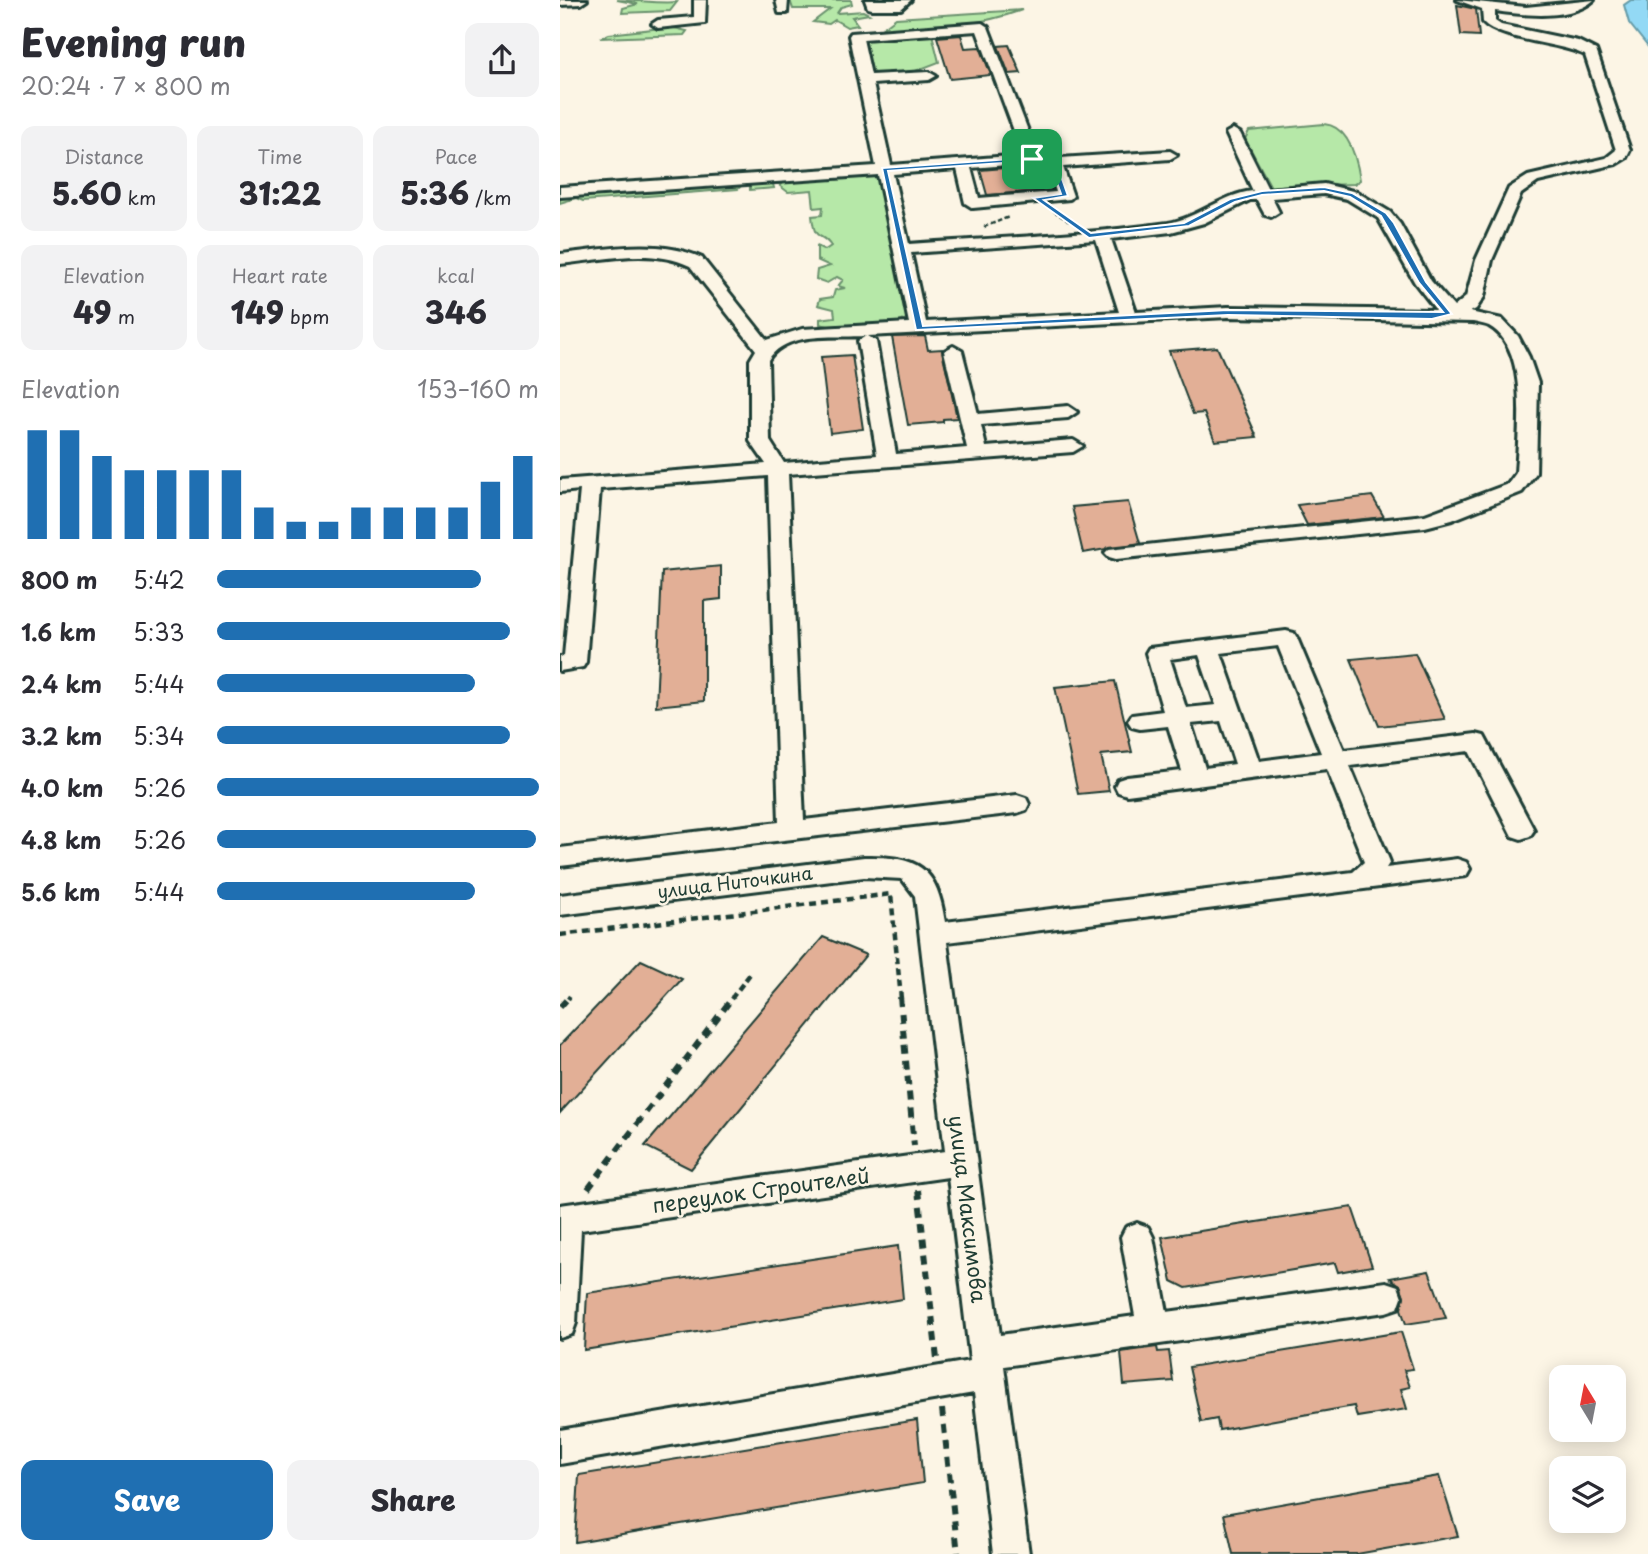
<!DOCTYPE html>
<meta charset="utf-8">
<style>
:root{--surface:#fff;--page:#f2f2f3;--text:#2b2b33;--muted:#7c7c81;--accent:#1f6fb2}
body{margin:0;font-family:"Playpen Sans",sans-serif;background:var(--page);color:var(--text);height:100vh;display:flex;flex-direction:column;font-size:26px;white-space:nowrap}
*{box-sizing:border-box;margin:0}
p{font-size:23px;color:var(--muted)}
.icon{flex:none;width:38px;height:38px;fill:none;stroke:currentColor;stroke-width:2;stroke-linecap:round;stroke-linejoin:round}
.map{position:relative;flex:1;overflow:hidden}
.sheet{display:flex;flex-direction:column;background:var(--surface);width:560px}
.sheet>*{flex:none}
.needle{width:46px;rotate:350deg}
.fabs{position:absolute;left:989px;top:1365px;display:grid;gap:14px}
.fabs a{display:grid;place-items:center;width:77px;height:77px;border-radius:14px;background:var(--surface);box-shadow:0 4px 18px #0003;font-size:35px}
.pin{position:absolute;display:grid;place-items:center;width:60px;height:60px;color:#fff;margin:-30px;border-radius:14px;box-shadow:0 4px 10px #0006}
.round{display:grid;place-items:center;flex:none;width:74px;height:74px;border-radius:14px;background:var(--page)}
.headline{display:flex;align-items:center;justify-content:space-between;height:119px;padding:0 21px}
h1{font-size:38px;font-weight:800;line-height:52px}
.figures{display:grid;grid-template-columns:repeat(3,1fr);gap:10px;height:119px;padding:7px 21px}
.figures div{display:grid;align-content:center;border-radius:14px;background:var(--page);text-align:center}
.figures b{font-size:30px;font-weight:800}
.figures small{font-size:19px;font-weight:400}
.figures p{font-size:19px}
.chart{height:196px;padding:14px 21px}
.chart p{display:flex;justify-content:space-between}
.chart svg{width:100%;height:126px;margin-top:7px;stroke:var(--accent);stroke-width:6}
.action{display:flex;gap:14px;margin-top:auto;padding:14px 21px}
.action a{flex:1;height:80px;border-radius:14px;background:var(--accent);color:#fff;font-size:28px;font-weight:800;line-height:80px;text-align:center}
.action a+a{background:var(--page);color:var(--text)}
ul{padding:0 21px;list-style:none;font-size:23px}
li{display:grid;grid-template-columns:112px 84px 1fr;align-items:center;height:52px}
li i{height:18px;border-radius:9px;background:var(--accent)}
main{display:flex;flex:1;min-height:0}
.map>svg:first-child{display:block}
.green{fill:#b6e8a8;stroke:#6a926e;stroke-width:2}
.water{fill:#93d9f5;stroke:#659ba8;stroke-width:2}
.building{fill:#e2af96;stroke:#1f3d34;stroke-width:2}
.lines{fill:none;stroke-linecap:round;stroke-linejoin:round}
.minor-casing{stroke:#1f3d34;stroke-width:6}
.path-far2{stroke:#1f3d34;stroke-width:2.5;stroke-dasharray:4.5 2.5;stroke-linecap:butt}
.path-far1{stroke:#1f3d34;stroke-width:4.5;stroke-dasharray:7 5;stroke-linecap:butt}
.path{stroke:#1f3d34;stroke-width:6;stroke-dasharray:9 7;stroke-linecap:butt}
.minor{fill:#fcf5e5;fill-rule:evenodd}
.route{fill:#1f6fb2;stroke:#fff;stroke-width:2;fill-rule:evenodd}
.labels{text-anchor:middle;stroke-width:5;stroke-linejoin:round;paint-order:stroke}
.street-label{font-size:18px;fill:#1f3d34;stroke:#fcf5e5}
.near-street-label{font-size:21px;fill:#1f3d34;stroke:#fcf5e5}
</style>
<main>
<section class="sheet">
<div class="headline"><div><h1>Evening run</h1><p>20:24 · 7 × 800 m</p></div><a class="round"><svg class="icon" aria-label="share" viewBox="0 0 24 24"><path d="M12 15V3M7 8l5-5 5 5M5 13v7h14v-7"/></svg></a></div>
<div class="figures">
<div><p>Distance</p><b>5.60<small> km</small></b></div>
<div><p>Time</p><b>31:22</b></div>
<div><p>Pace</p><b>5:36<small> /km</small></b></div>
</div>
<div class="figures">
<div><p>Elevation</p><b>49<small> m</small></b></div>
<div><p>Heart rate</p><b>149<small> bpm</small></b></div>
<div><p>kcal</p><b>346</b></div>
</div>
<div class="chart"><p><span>Elevation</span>153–160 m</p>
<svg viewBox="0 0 160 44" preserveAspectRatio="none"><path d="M5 44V6M15 44V6M25 44V15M35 44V20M45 44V20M55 44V20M65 44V20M75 44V33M85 44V38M95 44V38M105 44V33M115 44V33M125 44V33M135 44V33M145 44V24M155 44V15"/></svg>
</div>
<ul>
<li><b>800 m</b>5:42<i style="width:82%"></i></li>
<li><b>1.6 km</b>5:33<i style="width:91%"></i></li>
<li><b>2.4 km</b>5:44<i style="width:80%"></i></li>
<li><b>3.2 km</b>5:34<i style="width:91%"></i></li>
<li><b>4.0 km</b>5:26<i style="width:100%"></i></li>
<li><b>4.8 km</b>5:26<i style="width:99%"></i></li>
<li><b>5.6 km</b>5:44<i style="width:80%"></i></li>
</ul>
<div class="action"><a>Save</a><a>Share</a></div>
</section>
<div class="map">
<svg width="1088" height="1554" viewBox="0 0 1088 1554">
<rect width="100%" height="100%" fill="#fcf5e5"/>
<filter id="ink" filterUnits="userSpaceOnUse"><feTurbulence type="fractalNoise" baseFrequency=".0143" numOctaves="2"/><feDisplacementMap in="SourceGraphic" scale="14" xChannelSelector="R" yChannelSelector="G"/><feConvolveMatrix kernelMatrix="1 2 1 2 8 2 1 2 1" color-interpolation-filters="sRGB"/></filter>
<g filter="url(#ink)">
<path class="green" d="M57 0C76 0 100 4 117 2L110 11 62 13 63 8 78 4Z
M230 0H291L292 4 281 7 277 13 303 11 309 14 292 17 298 25 287 27 275 20 269 24 253 22 270 9H233Z
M462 10C415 27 365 29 316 33L336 18Z
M110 27 127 31 124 35 40 38 49 34Z
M372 34 379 62 345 75 312 74 305 39Z
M764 124C789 126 797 160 800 180L794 184 711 187 685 139 689 131Z
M321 174 349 317C327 332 285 331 260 324V319L275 317 274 309 258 305 260 299 273 297 275 290 285 288 278 286 283 280 277 277 267 283 256 279 257 270 270 266 257 260V246L265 250 271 246C260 230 255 244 252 216L262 215 263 207 254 208 252 190 228 192 220 186 222 184H213L214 188 190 190V186L198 181Z
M183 184 178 189 23 201 16 198 0 203V195Z"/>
<path class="water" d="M1071 0H1088V47L1069 23 1064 5Z"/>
<path class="building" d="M897 5 916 9 919 36 901 35Z
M401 35 405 48 420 47 431 75 390 79 377 37Z
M449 45 461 73 449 74 438 46Z
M482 165 492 190 427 195 420 170Z
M365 336 368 350 382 349 397 418 383 419V422L348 425 332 337Z
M657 347 697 437 655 441 644 413 633 414 609 351Z
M292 355 303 429 270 433 261 357Z
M812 496 824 517 747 525 737 505Z
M568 502 580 543 523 553 512 507Z
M161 566V599L144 601V701L96 706 102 572Z
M855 653 885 719 819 726 791 659Z
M555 681 572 752 541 755 549 791 518 794 495 687Z
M263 937 306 955 131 1169 85 1146Z
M81 960 122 979 0 1113V1045Z
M792 1207 812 1266 778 1272 775 1263 626 1288 612 1281 602 1237Z
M338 1246 343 1299 24 1350 27 1293Z
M869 1271 886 1318 846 1324 841 1309 844 1296 840 1285 830 1278Z
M841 1332 853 1369 844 1370 850 1387 841 1389 847 1409 797 1417 794 1406 659 1430 657 1419 641 1422 629 1367Z
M597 1347 598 1352 609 1351 613 1381 564 1385 561 1352Z
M357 1420 363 1483 15 1542 19 1475Z
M879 1476 898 1536 797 1554H673L664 1514Z"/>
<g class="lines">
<defs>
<path id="minor" d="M0 0H27L21 4 0 5Z
M134 0H146L145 23 98 28 92 24 98 20 134 17Z
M216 0H228L227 13H219Z
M305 0H351L341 9H312L308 8Z
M897 0 966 7 1034 0C1010 21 964 15 935 11V21L941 25 1018 41 1036 50 1070 150 1066 158 1056 164 978 182 961 194 932 260 924 297 916 309 910 312 942 319 958 336 969 357 978 383 976 473 962 492 892 520 865 527 556 559 549 557 545 553 549 549 865 515 948 484 956 473C958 435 970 348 929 326 924 324 918 323 913 322L668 317 308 336 316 341 336 454 407 448 384 351 393 346 402 351 418 414 508 406 517 412 508 418 421 425 426 447 513 440 523 446 513 452 228 474 244 820 457 795 466 798 469 804 466 810 457 813 0 866V848L219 822 208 476 40 489 26 662 23 667 0 671V657L4 656 20 490 0 492V480L206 464 190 441V360L196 350 130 266C91 247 41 260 0 264V254C47 249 98 238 142 258L207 340 242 329 349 323 318 175 0 197V187L316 166 289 36 291 33 422 23 428 27 477 154 492 153 500 158 610 151 617 155 610 159 503 167 513 196 510 199 413 208 405 203 397 169 333 174 349 244C435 238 522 235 608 223 638 218 663 194 693 191L666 133 673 129 680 133 708 189 764 184 797 192 830 212 840 224 871 281 894 307 906 297 916 260 949 188 968 176 1046 158 1056 150 1025 55C998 42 939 40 923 22L922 9ZM417 31 463 155 331 165 313 84 369 80 376 76 369 72 311 75 303 39ZM486 162 496 192 419 198 411 168ZM764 194 787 199 818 218 855 283 876 310 668 307 576 312 551 239 611 232 644 223 690 200H697L705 215 711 217 719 212 712 198ZM536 240 559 312 366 322 351 253ZM306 336 298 341 317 455 224 463 210 441 208 360C226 330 276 338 306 336Z
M726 631 734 633 737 638 784 750 916 734 924 736 974 830 970 836 961 839 952 836 909 751 790 766 830 862 826 868 897 859 906 862 910 869 906 876 387 942 440 1335 575 1316 561 1237 566 1227 577 1223 588 1227 593 1237 607 1312 826 1282 838 1286 842 1297 838 1308 826 1312 444 1366 469 1554H433L414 1393 0 1464V1430L410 1361 388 1177 21 1230 16 1323 12 1334 0 1338V1205L385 1151 355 896 342 879 304 877 0 915V895L304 857C358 856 377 867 385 922L793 872 804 862 767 769 567 795 558 792 555 786 558 780 567 777 622 771 608 726 580 729 572 727 568 721 572 715 603 711 586 653 589 648ZM718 646 761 753 699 761 661 653ZM639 655 656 705 626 708 610 659ZM661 721 675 764 645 768 631 724Z"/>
</defs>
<use href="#minor" class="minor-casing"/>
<path class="path-far2" d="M494 211 510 222
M424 227 449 217"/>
<path class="path-far1" d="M0 935 331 894 341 999
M8 999 10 996
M171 999 190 974"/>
<path class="path" d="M340 997 354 1146
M0 1007 9 997
M28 1189 173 997
M358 1190 377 1359
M382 1409 398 1554"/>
<use href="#minor" class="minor"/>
</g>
</g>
<path class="route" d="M494 156 508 196 484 200 531 233 624 223 670 199 702 191 764 187 792 193 826 213 834 223 866 282 892 314 872 319 668 315 356 330 322 168ZM489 160 501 194 473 198 529 238 629 226 675 202 702 195 764 191 790 197 821 216 859 283 883 312 668 310 363 326 328 171Z"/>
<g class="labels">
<g class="street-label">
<text transform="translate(175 883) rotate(-7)" y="6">улица Ниточкина</text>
</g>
<g class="near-street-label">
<text transform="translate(201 1191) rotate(-8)" y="7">переулок Строителей</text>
<text transform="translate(407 1209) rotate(83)" y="7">улица Максимова</text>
</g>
</g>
</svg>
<div class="fabs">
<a><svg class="needle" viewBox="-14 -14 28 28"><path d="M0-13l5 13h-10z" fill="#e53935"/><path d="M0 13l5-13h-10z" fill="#7c7c81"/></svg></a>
<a><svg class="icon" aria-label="layers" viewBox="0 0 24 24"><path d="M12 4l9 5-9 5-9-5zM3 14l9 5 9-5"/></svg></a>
</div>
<div class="pin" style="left:472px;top:159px;background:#1e9e55"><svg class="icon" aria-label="arrive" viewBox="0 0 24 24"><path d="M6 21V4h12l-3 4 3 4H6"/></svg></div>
</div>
</main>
